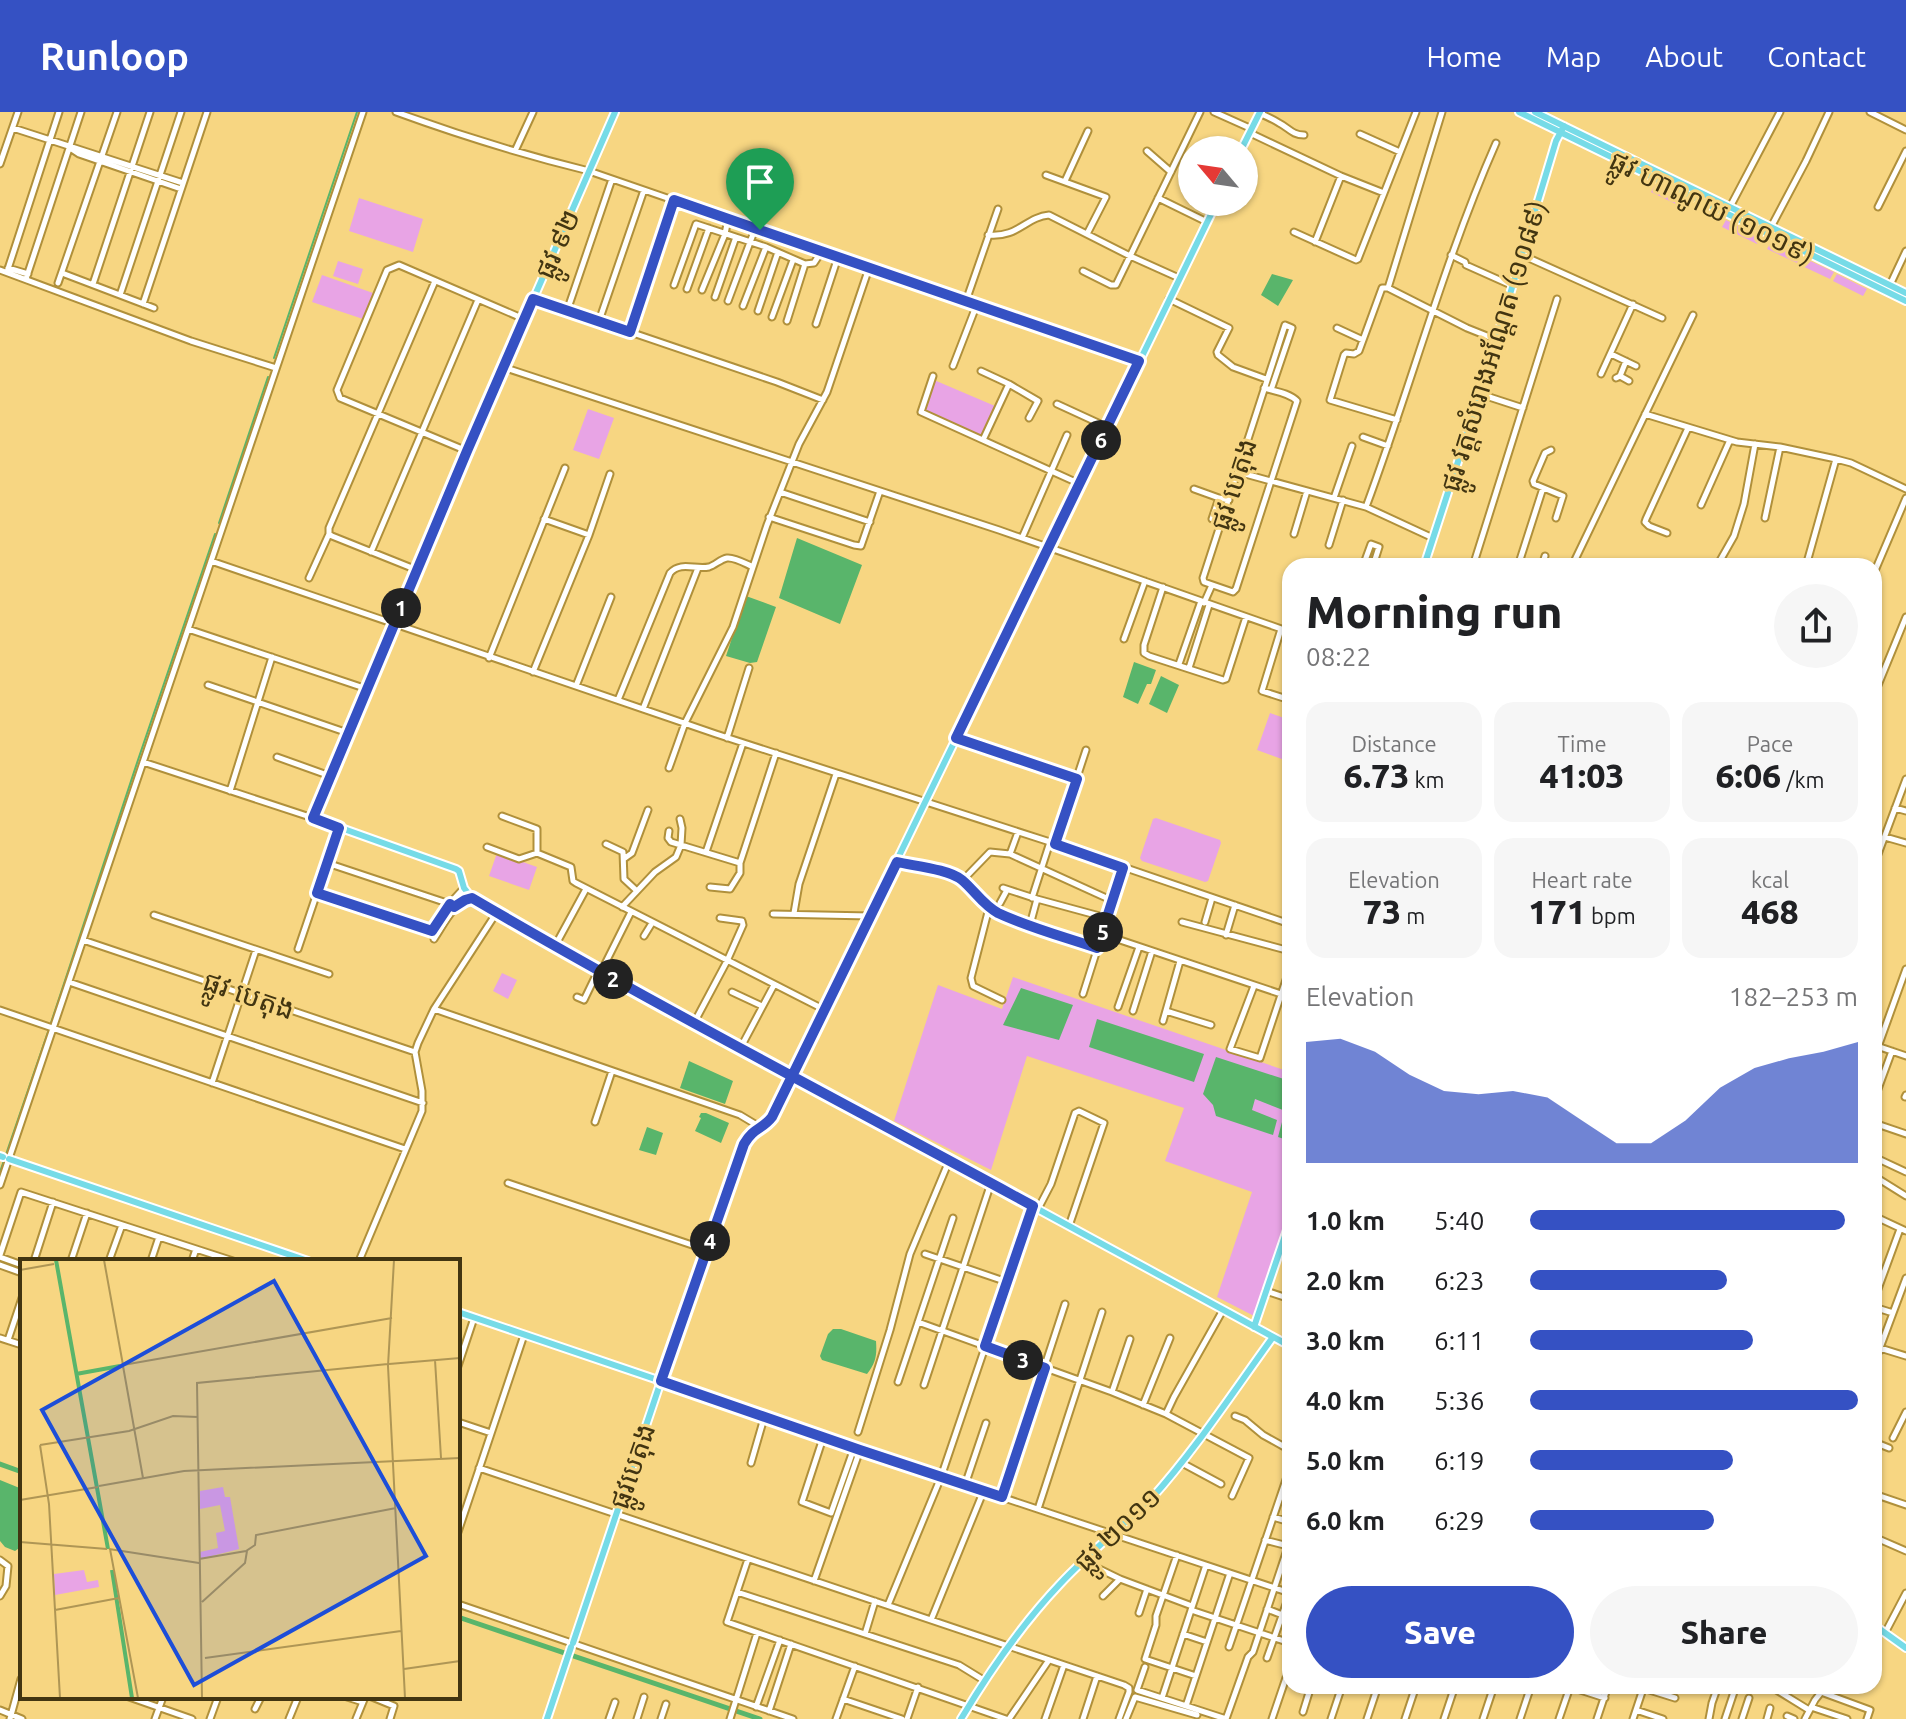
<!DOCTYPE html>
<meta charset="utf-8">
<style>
:root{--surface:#fff;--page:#f6f6f6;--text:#202124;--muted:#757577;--accent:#3551c3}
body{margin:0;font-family:Ubuntu,"Noto Sans Khmer",sans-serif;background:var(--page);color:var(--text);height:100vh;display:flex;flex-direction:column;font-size:30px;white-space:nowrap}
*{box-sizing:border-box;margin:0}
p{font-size:26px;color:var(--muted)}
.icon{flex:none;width:44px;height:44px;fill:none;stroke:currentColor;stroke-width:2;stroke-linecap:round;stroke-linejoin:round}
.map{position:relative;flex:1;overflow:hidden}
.panel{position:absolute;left:1282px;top:446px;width:600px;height:1136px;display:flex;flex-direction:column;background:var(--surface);border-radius:24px;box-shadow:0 2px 6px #0004}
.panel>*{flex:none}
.needle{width:52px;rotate:299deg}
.tools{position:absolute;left:1178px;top:24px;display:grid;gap:16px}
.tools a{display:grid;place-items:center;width:80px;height:80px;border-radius:50%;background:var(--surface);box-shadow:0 2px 6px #0004;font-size:40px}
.pin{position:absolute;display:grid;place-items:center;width:68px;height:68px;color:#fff;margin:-82px -34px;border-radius:50% 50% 50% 0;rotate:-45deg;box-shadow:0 0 8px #0007}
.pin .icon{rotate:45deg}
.km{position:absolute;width:40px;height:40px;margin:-20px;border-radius:50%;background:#222;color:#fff;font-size:22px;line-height:40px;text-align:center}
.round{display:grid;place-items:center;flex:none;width:84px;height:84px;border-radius:42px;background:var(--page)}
.headline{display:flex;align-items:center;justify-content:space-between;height:136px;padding:0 24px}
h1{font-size:44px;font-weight:800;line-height:60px}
.stats{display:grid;grid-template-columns:repeat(3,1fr);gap:12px;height:136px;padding:8px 24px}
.stats div{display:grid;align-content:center;border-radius:20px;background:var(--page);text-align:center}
.stats b{font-size:34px;font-weight:800}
.stats small{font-size:22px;font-weight:400}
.stats p{font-size:22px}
.chart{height:224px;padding:16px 24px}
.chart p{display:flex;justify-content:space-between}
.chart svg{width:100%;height:144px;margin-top:8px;fill:var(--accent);opacity:.7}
.cta{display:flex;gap:16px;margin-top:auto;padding:16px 24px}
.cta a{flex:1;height:92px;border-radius:48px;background:var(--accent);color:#fff;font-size:32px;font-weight:800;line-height:92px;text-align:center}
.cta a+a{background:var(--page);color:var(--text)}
ul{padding:0 24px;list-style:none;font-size:26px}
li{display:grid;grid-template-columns:128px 96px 1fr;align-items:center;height:60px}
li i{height:20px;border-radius:10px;background:var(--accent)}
header{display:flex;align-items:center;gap:48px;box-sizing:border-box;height:112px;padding:0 40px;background:var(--accent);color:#fff}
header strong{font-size:38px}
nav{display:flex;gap:44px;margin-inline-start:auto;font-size:28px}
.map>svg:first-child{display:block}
.green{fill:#e8a4e5}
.water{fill:#59b56b}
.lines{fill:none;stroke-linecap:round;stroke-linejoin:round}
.stream{stroke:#59b56b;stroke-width:2}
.canal{stroke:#59b56b;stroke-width:5}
.minor-casing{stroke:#b0903b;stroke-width:9}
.major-casing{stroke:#fff;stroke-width:10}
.minor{stroke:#fff;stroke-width:5}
.major{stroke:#76dbe7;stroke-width:6}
.route-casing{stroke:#fff;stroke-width:16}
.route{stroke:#3551c3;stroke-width:10}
.labels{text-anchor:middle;stroke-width:6;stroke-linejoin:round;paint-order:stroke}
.street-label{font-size:28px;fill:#423511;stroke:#f7d682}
.inset-river{fill:none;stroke:#59b56b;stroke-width:4}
.inset-road{fill:none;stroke:#af9655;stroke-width:2}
.view{fill:#1d4ed8;fill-opacity:0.15;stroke:#1d4ed8;stroke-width:4}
.inset-edge{fill:none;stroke:#423511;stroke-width:4}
</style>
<header>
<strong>Runloop</strong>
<nav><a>Home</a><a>Map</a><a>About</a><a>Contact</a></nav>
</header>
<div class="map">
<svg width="1906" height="1607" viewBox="0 0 1906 1607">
<rect width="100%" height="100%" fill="#f7d682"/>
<path class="green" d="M1655 73 1691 90 1688 98 1651 80Z
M359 86 423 107 413 140 349 119Z
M1726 108 1760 125 1757 132 1722 115Z
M1771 130 1801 144 1797 151 1767 137Z
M1804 146 1834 160 1830 167 1800 153Z
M338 149 363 157 358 172 333 164Z
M1837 162 1867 177 1863 184 1833 169Z
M322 163 373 181 363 207 312 190Z
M934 268 995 294 981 324 924 300Z
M588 297 614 306 599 347 573 338Z
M1270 601 1290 608V650L1257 638Z
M1156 706 1220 728 1221 731 1208 769 1205 770 1142 749 1140 746 1153 707Z
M497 741 537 755 529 778 489 764Z
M502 861 517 868 508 887 493 879Z
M1013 865 1290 960V1100L1254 1204 1217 1185 1252 1080 1165 1049 1184 996 1027 944 991 1058 894 1009 938 873 1002 897Z"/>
<path class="water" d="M1272 162 1293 168 1278 194 1261 183Z
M797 426 862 453 840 512 779 486Z
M746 484 776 495 757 550 750 551 726 544Z
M1134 550 1156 558 1151 572H1147L1138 592 1123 585Z
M1161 564 1179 573 1167 601 1149 592Z
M1021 876 1073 893 1059 928 1003 913Z
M1097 907 1204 942 1194 970 1089 935Z
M1216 945 1290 969V1029L1278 1025 1282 1010H1286L1288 1000 1255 987 1252 998 1277 1008 1273 1023 1216 1004 1213 993 1203 982Z
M689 949 733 969 725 992 680 976Z
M701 1001H706L729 1011 721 1031 695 1019 701 1006 699 1005Z
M647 1015 663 1021 656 1043 639 1038Z
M833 1217H841L876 1229C877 1243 876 1251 867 1262L822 1248 820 1244 828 1222Z
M0 1368 22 1377V1434L15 1439 5 1435 0 1429Z"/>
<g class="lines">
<path class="stream" d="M274 246 357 0
M219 411 268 265
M51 911 138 648 215 422
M0 1060 48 920"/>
<path class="canal" d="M0 1352 22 1360
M458 1505 760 1607"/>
<defs>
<path id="minor" d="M396 0C459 23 524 43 589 59L1139 249
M1214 0 1252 17
M1870 0 1906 18
M1259 1C1266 4 1273 7 1279 11 1289 16 1292 23 1304 23
M13 16 183 71
M1250 21 1341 64 1384 81
M1360 22 1400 40
M70 36 79 42 181 77
M515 39 533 0
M1147 39 1171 60
M0 52 18 0
M1046 63 1106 85 1087 122
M1065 69 1088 19
M1158 86 1207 110
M1730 95 1780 0
M1878 95 1906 39
M1770 117 1806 49 1829 0
M1294 120 1356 148 1358 147 1416 0
M988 123C1018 126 1026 105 1049 103L1130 144 1179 166
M1315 130 1341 64
M1451 143 1465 150 1466 153 1513 174
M1522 143 1662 206
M8 156 28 162
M0 158 191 229 276 256
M1083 159 1111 173H1116L1200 0
M7 160 59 0
M62 161 154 196
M26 167 81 0
M58 171 117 0
M93 172 150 0
M674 173 696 112 766 135 805 152 814 151 822 139
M1890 173 1906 139
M1388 176 1442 0
M687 177 709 116
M702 178 725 122 728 107
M120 183 181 0
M715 185 736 125
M533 187 777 270 823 288
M1169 187 1229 216 1217 240 1218 243 1233 255 1266 267
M728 189 755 117
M966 189 998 97
M143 192 207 0
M743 194 766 135
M567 199 612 67
M758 199 778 140
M772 205 793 148
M599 209 644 78
M787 209 805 152
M816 212 838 145
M1337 216 1363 228
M630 220 674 88
M1611 242 1636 254
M953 254 977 192
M503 255 999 418 1290 520
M981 259 1009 272 983 328
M1601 262 1633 192
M933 264 921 300 1080 372
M1620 264 1629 269
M1616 266 1620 264 1626 249
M1009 272 1038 289 1029 306
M1264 276C1274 279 1290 281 1297 289L1236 477 1233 480 1204 470 1203 466 1285 213 1292 216 1271 278
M1480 282 1523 296
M1057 292 1107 315
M1645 302 1737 330 1780 335 1836 347 1851 351 1906 377
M1397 308 1330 288 1344 243 1346 241 1354 242 1359 239 1382 176H1388L1467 216 1497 228
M1363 325 1388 334
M1551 338 1545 341 1533 369 1534 372 1563 384 1556 406
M467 339 340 286 337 278 387 158 399 153 524 207
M1238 360 1366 395 1433 426
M1194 377 1219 386
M780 380 870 410
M1334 386 1352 334
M1701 393 1730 328
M1366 395C1411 274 1444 149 1496 31
M769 405 854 433 861 434 880 379
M1765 406 1780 335
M544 407 589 423
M1212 407 1219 386 1229 388
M1667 421 1649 414 1645 410 1646 407 1688 316
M1294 422 1307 379
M1022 426 1067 323
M1329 433 1343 388
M371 440 478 188
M211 449 716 622 1050 730 1290 812
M1363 454 1371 432 1379 435 1373 454
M1473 454 1557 187
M1518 454 1543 376
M1542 454 1545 444
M1572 454 1693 203
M1717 454 1734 424 1744 392 1755 332
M1806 454 1836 347
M417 458 332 424 329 422V416L435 169
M1874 461 1906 386
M309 466 329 422
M1163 475 1144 533V541L1149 544 1223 568 1226 567 1246 505
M1204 491 1212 473
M188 517 367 577
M1281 517 1262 579 1290 588
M1124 527 1145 469
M489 546 565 356
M1179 552 1201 489
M1189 556 1209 493
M533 560 589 423 610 362
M208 573 348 621
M576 574 611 485
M1874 583 1906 505
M618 588 670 461C681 449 695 458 709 455 715 453 721 447 727 446 735 445 746 452 753 455
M643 597 698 456
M727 626 749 556
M956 626 1077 667
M277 645 330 664
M143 650 313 706
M669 656 685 611 733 515 767 413 799 332 827 280 869 156
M230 679 272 545
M1895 696 1906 699
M502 704 537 717V741L571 755 573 769 576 771 825 898
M669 719 668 726 671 730 740 751
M1885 725 1906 731
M606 732 623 740 624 767 637 779
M1055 732 1086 638
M487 735 519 747 537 741
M706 740 743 631
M1010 742 1113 789
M625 746 632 741 648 698
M897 750C913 754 943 757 957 764 973 773 981 792 998 801 1030 816 1064 825 1097 836
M327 751 450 792 454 795
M1874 753 1906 667
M963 768 990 740 1010 742 1018 720
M710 775 730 777 740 761V751L776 641
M1003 776 1037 787 1107 806
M317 781 432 819 453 788 464 776
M1032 786 1050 730
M1000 791 1007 778
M622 795 655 760 676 745 681 733 682 716 680 707
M989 796 971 866 973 874 1002 888
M794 801 799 772 836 662
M773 802 870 804
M154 803 329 862
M1182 810 1290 839
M1205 810 1212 786
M1030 813 1037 787
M1102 822 1290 885
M1226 823 1235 793
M644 824 652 811
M434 827C445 811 452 792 472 786
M83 828 415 940
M555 834 586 777
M298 837 339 716
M601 860 631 800
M69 870 423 991
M1254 874 1230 937 1260 946 1290 856
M732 880 762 894
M1083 882 1123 756
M577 885 584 888 598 859
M1118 895 1139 835
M434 897 740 1003 760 1015
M0 898 405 1037
M1133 899 1152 839
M1166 899 1211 913
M1163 909 1180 849
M694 911 727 849 743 813 742 809 720 806
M1874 933 1906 944
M741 935 774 873
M1878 935 1906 857
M212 971 256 838
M1905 985 1906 983
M1874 988 1892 939
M595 1010 612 959
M1874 1011 1906 1022
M1874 1045 1906 1060
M1874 1064 1906 1084
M508 1071 707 1138
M0 1073 363 0
M1038 1097 1051 1072 1075 1001 1079 999 1104 1011 1069 1114
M1874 1104 1906 1119
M925 1142 1007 1170
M0 1143 21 1080 233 1149
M0 1145 22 1153
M34 1149 53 1090
M71 1149 87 1101
M109 1149 122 1113
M151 1149 159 1125
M192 1149 196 1137
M359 1149 422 999V979L415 940 418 931 434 897 497 800
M0 1153 22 1161
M1266 1179 1290 1187
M1874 1188 1900 1117
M1874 1195 1893 1201
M918 1210 1112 1280 1166 1302 1249 1346 1232 1384
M0 1226 22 1233
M1874 1226 1882 1229
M8 1228 22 1186
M1880 1236 1906 1244
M1874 1252 1906 1166
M458 1254 474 1206
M661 1269 854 1336 1290 1481 1267 1546
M898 1270 953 1106
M924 1273 991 1071
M1112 1280 1130 1227
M1143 1293 1170 1226
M1166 1302 1174 1285 1223 1198
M1235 1304 1245 1308 1263 1323 1290 1338
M458 1310 491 1321
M858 1320 890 1218 910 1142 949 1049
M823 1326 802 1390 831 1401 854 1336
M1893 1326 1906 1300
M1874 1330 1889 1336
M751 1351 764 1306
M1182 1351 1221 1372
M479 1356 1124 1573 1129 1576V1580L1119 1607
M965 1373 986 1311
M1874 1382 1906 1393
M1002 1385 1065 1192
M1038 1397 1102 1200
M1273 1405 1290 1410
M458 1420 524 1223
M1874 1425 1906 1439
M1265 1428 1288 1434
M1177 1443 1156 1504V1513L1145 1547 1196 1564
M748 1447 727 1510 1006 1607
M0 1448 8 1454 6 1474 0 1484
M1083 1449 1120 1467 1192 1494
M814 1469 860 1338
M737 1480 959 1553 985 1569
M1103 1484 1120 1467
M458 1492 793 1607
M888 1493 941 1365 1033 1094
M1267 1497 1290 1506
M1191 1498 1290 1531
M1139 1501 1147 1477
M931 1508 984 1378
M1885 1521 1906 1481
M865 1522 875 1489
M1183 1522 1207 1530
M1229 1535 1290 1356
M1145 1555 1137 1578 1226 1607
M1568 1574 1605 1586
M1700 1574 1715 1579
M1770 1574 1809 1598
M1643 1576 1675 1586
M1821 1580 1870 1598 1867 1607
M129 1585 192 1607
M347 1585 363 1590
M372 1585 394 1594 390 1607
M1162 1586 1206 1453
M843 1587 902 1607
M1186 1594 1230 1461
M756 1595 780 1528
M1811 1595 1847 1607
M255 1597 261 1585
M0 1598 22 1607
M1636 1598 1663 1607
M769 1599 791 1532
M1303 1600 1311 1574
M1787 1604 1794 1607
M10 1607 21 1567
M155 1607 163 1585
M210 1607 218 1585
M289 1607 298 1585
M356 1607 365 1585
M609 1607 615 1590
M637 1607 644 1585
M661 1607 666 1592
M730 1607 757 1521
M836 1607 855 1554
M907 1607 918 1575
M1009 1607 1049 1548
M1045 1607 1064 1553
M1083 1607 1097 1564
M1126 1607 1135 1585 1197 1603
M1226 1607 1248 1545 1253 1540 1290 1429
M1272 1607 1290 1554
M1331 1607 1342 1574
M1367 1607 1378 1574
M1405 1607 1416 1574
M1444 1607 1455 1574
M1483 1607 1494 1574
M1520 1607 1531 1574
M1559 1607 1570 1575
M1597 1607 1608 1574
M1633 1607 1644 1574
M1709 1607 1712 1591 1718 1574
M1725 1607 1736 1574
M1742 1607 1749 1586
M1767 1607 1770 1596
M1805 1607 1815 1588 1826 1574"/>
<path id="major" d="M615 0 467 339 313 706 456 757 459 759 464 776 472 786 601 860 1290 1234
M1519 0 1906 189
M1535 0 1906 181
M1241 38 1260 0
M1424 454 1480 282 1556 29 1564 14
M0 1044 3 1045
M9 1047 308 1149
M458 1200 661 1269
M1254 1215 1290 1109
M1874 1513 1906 1536
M573 1531 661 1269 744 1032C754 1015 762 1018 772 1005L1217 90
M547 1607 571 1535
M961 1607C989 1560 1022 1512 1060 1472 1088 1442 1121 1415 1151 1387 1196 1337 1233 1280 1273 1225"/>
</defs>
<use href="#minor" class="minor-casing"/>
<use href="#major" class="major-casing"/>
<use href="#minor" class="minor"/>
<use href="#major" class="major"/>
</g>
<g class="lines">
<defs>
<path id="route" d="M760 118 674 88 630 220 533 187 467 339 313 706 339 716 317 781 432 819 450 792 454 795 465 788 472 786C656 894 846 992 1033 1094L985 1234 1045 1256 1002 1385 860 1338 661 1269 744 1032C754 1015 762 1018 772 1005L897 750C914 754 949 757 962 768 975 779 983 793 998 801 1030 816 1065 825 1097 836L1123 756 1055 732 1077 667 956 626 1139 249 760 118"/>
</defs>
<use href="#route" class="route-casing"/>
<use href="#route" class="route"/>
</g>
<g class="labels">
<g class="street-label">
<text transform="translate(1712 95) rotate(26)" y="10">ផ្លូវ ហាណូយ (១០១៩)</text>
<text transform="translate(557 132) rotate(-66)" y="10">ផ្លូវ ៩២</text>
<text transform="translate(1493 234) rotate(-73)" y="10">ផ្លូវ វត្តសំរោងអណ្ដែត (១០៨៩)</text>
<text transform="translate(1233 372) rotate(-72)" y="10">ផ្លូវ បេតុង</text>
<text transform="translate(249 883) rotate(19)" y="10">ផ្លូវ បេតុង</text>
<text transform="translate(632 1354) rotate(-71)" y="10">ផ្លូវបេតុង</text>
<text transform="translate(1117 1417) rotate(-44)" y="10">ផ្លូវ ២០១១</text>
</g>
</g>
<g transform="translate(20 1147)">
<rect width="440" height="440" fill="#f7d682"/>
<path d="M203 228 205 238H210L219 290 180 300V293L198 289 196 274 205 272 200 246 180 250V232ZM64 311 67 323 78 321 79 328 35 336 34 315Z" fill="#e8a4e5"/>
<path class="inset-river" d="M36 1 88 290M56 115 100 107M92 311 112 439"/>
<path class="inset-road" d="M84 1 103 106M374 1 368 107 385 439M0 11 34 5M415 101 421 199M369 105 440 99M103 106 372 59M103 107 123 219M20 186 109 172 153 157 178 158M20 186 29 245 40 439M79 227 164 212 440 199M0 241 78 228M0 283 87 290M89 290 179 304M90 290 118 439M179 300 226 292 235 286 236 276 376 249M182 343 225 304 227 292M35 351 99 339M185 399 381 372M384 410 440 402M182 439 177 124 368 105"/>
<path class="view" d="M254 22 406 297 174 426 22 151Z"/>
<rect width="440" height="440" class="inset-edge"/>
</g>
</svg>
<div class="tools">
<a><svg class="needle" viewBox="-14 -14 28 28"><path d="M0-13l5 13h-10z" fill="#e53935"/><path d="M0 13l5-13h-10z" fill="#757577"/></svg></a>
</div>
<div class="pin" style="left:760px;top:118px;background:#1e9e55"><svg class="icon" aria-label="arrive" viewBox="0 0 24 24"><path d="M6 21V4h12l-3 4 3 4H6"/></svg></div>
<b class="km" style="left:401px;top:496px">1</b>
<b class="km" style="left:613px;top:867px">2</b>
<b class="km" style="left:1023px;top:1248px">3</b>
<b class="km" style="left:710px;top:1129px">4</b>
<b class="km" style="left:1103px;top:820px">5</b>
<b class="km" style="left:1101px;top:328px">6</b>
<section class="panel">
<div class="headline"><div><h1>Morning run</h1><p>08:22</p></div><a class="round"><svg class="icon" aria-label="share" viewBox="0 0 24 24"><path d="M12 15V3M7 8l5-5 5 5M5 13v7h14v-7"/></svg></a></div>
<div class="stats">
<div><p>Distance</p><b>6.73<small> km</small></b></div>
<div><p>Time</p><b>41:03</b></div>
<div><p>Pace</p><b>6:06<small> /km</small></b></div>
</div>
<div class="stats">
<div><p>Elevation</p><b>73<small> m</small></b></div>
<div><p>Heart rate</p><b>171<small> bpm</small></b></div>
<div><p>kcal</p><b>468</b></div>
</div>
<div class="chart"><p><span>Elevation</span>182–253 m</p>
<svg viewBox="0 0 160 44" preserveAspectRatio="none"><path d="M0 44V7L10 6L20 10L30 17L40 22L50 23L60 22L70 24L80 31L90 38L100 38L110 31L120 21L130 15L140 12L150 10L160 7V44z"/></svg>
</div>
<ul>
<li><b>1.0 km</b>5:40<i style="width:96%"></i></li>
<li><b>2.0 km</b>6:23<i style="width:60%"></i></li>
<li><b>3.0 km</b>6:11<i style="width:68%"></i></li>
<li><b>4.0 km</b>5:36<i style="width:100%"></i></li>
<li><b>5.0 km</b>6:19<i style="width:62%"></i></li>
<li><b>6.0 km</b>6:29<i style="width:56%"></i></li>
</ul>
<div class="cta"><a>Save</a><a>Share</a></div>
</section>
</div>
